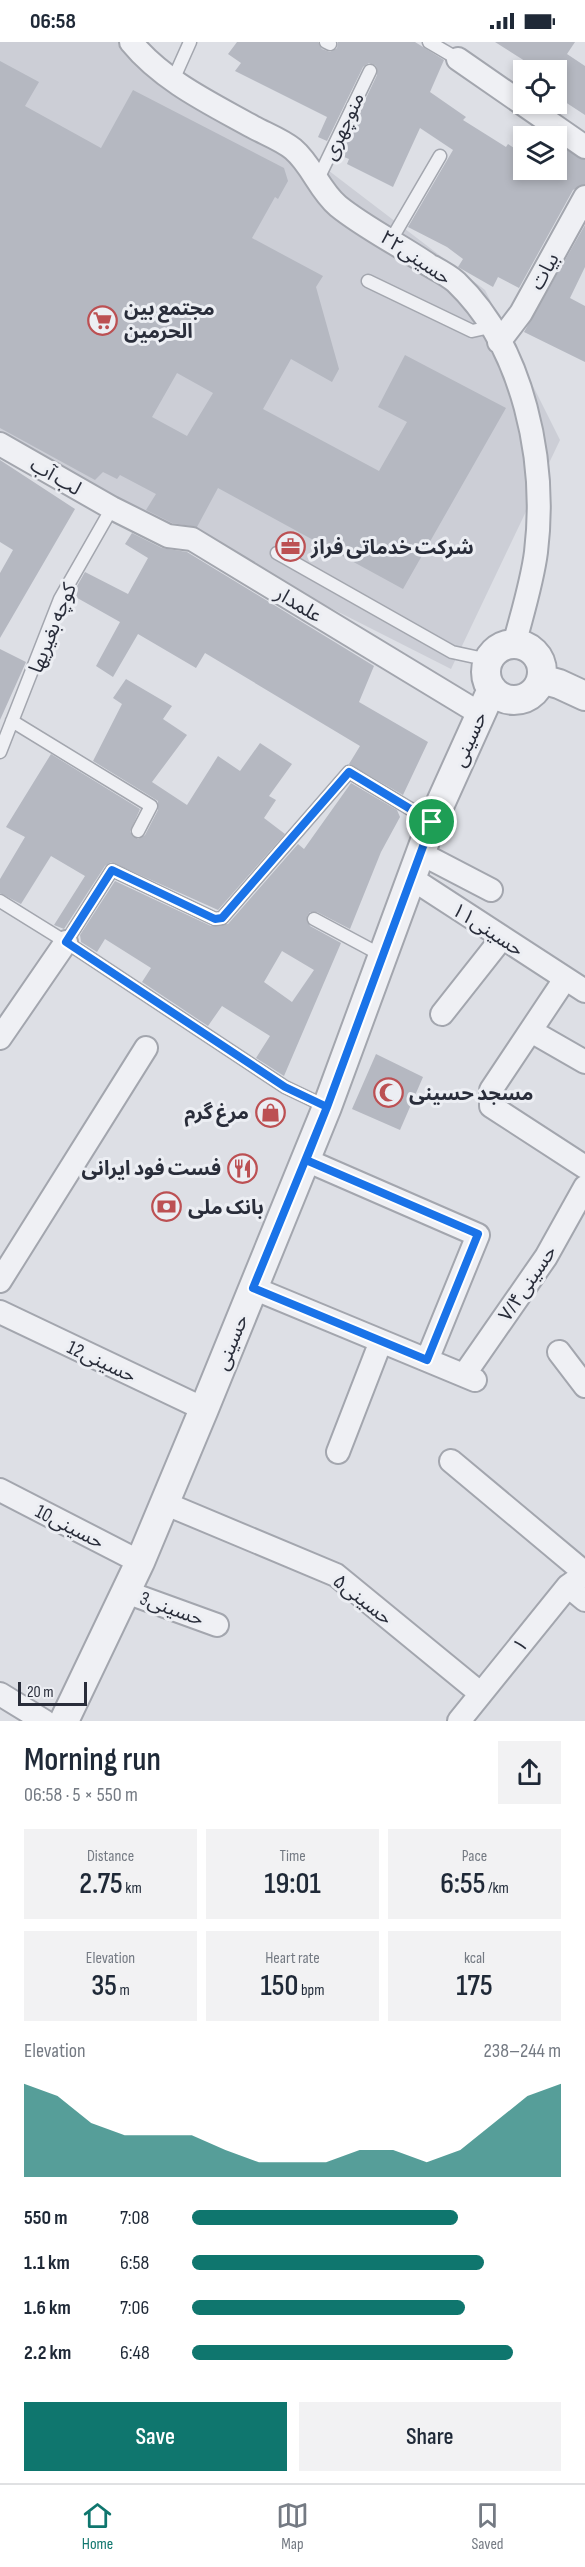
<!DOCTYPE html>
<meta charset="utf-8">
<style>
:root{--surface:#fff;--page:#f2f2f3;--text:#1f2937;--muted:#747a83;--line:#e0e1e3;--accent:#0f766e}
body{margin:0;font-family:"Sofia Sans Condensed","Noto Sans Arabic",sans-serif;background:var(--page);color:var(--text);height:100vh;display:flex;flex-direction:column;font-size:22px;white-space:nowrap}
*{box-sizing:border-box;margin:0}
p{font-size:20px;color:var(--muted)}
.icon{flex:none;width:33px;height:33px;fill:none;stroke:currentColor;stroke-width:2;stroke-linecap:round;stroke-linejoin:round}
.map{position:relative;height:1679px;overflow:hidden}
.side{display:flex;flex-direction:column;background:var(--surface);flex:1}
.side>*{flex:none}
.fabs{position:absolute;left:513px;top:18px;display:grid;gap:12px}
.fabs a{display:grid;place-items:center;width:54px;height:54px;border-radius:0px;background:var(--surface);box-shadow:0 3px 9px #0003;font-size:30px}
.scale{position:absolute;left:18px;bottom:15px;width:69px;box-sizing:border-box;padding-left:6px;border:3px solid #292d3a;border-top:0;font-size:16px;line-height:21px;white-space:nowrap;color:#292d3a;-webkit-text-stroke:4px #eceef3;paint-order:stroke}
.pin{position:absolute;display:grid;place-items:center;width:51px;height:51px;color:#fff;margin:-26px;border:3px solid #fff;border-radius:50%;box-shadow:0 2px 6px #0007}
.round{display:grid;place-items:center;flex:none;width:63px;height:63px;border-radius:0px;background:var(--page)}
.overview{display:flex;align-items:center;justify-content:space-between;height:102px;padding:0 24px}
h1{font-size:33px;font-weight:600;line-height:45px}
.metrics{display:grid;grid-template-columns:repeat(3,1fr);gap:9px;height:102px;padding:6px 24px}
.metrics div{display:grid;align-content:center;border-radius:0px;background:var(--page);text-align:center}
.metrics b{font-size:30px;font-weight:600}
.metrics small{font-size:16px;font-weight:400}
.metrics p{font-size:16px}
.chart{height:168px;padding:12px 24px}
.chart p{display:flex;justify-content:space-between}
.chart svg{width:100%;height:108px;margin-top:6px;fill:var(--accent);opacity:.7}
.cta{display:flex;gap:12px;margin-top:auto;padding:12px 24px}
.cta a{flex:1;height:69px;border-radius:0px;background:var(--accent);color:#fff;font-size:24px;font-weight:600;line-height:69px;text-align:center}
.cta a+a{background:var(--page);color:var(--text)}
ul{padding:0 24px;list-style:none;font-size:20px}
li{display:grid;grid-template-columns:96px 72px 1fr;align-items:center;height:45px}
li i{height:15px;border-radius:8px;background:var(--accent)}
.status{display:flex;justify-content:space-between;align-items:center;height:42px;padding:0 30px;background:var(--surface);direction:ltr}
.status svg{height:16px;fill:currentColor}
.menu{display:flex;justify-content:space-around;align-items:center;height:84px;border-top:2px solid var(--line);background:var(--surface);font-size:16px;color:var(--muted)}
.menu a{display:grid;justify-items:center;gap:3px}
.menu .selected{color:var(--accent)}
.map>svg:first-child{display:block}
.built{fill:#ccced6}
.building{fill:#b5b8c1;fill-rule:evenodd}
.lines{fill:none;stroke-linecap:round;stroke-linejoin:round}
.service-casing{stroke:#a3a6ae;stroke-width:15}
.minor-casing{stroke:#a3a6ae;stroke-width:26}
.tertiary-casing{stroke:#a3a6ae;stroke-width:32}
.service{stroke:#eff0f4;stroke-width:12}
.minor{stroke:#eff0f4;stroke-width:22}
.tertiary{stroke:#eff0f4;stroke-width:28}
.route-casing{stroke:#fff;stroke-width:12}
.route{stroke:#1a73e8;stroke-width:8}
.labels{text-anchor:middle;stroke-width:6;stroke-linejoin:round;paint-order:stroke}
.street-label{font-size:20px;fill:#292d3a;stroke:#eceef3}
.poi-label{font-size:20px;font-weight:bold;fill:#292d3a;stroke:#eceef3;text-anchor:start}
</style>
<div class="status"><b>06:58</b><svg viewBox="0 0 49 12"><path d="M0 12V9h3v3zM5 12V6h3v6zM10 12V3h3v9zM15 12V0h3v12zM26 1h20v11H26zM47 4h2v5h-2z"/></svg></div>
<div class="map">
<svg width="585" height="1679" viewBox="0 0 585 1679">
<rect width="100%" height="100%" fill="#dddfe5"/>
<path class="built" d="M0 0H139L141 5 320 122 485 248 560 398 451 627 196 498 0 409Z"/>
<path class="building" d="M237 0H318L322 7 330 10 337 6 338 0H415L444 18 430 50 466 75 463 78 506 105 508 102 517 108 524 97V128H556V102L585 118V142L573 148 519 246 498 235 493 245 458 225 463 217 447 205 408 185 453 108 420 86 393 145 347 122 349 117 339 113 377 33 376 24 369 21 363 25 327 99 318 95 327 75 235 29 241 21 228 12Z
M495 0H575L567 12 585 24V73L556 54V44L566 28H539Z
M0 19 39 40 25 64 101 106 133 48 284 126 288 139 278 157 275 155 252 196 323 234 316 245 339 327 332 340 291 317 263 367 379 429 407 380 378 365 405 313 506 366 403 547 218 446 197 485 172 481 146 468 156 452 120 433 117 437 103 430 95 438 0 386ZM177 331 213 351 187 394 152 375Z
M531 84 546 94H525Z
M585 183V225L570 256 585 264V320L524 290Z
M0 418 75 467 0 596V531L13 508 0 500Z
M132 491 162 506 187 510 374 624 359 660 428 700 403 753 349 722 360 704 205 611 196 626 138 592 113 635 96 624 120 580 72 553 85 530 128 552 148 516 125 502Z
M0 607 26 620 0 678Z
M126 637 172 664 163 677 187 693 152 740 187 763 218 714 240 729 260 701 292 722 269 754 276 758 264 776 285 792 218 868 111 820 105 824 64 887 54 883 85 834 51 814 21 862 0 851V837L25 795 6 785 51 712 140 767 130 790 138 797 145 793 158 768V759L93 719 122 662 113 656Z
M351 741 397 768 400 775 381 810 350 887 317 870H310L307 874 310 884 341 901 284 1034 256 1016 270 994 222 964 208 984 142 940 151 926 105 897 97 910 81 900 80 893 115 839 211 884 228 882 298 802 304 807ZM282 909 314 928 292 960 264 940Z
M376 1012 423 1035 400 1088 352 1067Z"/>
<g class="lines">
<defs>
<path id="service" d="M326 0 330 2
M429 0 458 17
M173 38 190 0
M317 139 370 29
M391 198 440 114
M368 239 472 289 490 285
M277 511 452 610 489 618
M12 679 151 764 138 789
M0 710 60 557 112 466
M0 859 66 900 285 1045 327 1065
M314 877 383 914
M66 900 112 828 215 877 222 876 349 730 432 780"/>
<path id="minor" d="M131 0C163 39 210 61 253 85 266 92 282 98 293 107 312 123 319 148 338 164 365 186 400 203 429 223 438 228 448 233 456 240 524 305 547 419 536 510 532 541 522 572 514 603
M458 17 585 105
M499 300 521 271 585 155
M0 402 112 466 168 494 192 497 479 671
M420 811 491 848
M411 836 585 949
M565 937 491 1048V1064L585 1125
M442 972 502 896
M531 989 585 1020
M0 996 66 900
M306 1118 478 1193 427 1318
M0 1239 146 1006
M253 1246 475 1338
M0 1270 204 1367
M559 1310 585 1344
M464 1333 546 1215 585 1145
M338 1410 381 1299
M451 1419 585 1531
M0 1448 140 1520
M164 1461 336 1533 480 1651
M568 1544 585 1558
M126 1550 217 1583
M0 1652 44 1679
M459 1679 568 1544 585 1532"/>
<path id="tertiary" d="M486 630a28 28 0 1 1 56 0a28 28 0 1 1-56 0Z
M541 637 559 642 585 654
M64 1679 140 1520 204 1367 327 1065 432 780 492 647"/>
</defs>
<use href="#service" class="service-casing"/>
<use href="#minor" class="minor-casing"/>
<use href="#tertiary" class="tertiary-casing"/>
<use href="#service" class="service"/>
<use href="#minor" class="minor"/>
<use href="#tertiary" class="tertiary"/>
</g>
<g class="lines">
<defs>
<path id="route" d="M432 780 327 1065 253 1246 427 1318 478 1192 306 1118 327 1065 285 1045 66 900 112 828 215 877 222 876 349 730 432 780"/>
</defs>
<use href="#route" class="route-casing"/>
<use href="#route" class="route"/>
</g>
<defs>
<symbol id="supermarket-ring" viewBox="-11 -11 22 22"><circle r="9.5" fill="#eceef3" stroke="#bc5053" stroke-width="1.5"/><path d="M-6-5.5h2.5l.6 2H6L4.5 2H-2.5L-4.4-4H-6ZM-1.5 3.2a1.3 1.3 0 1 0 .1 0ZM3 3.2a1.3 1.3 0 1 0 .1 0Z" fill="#bc5053"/></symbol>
<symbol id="office-ring" viewBox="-11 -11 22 22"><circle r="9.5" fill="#eceef3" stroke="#bc5053" stroke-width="1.5"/><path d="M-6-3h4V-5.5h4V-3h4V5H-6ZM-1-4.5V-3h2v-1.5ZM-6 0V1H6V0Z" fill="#bc5053"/></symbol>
<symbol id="mosque-ring" viewBox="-11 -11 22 22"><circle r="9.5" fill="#eceef3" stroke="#bc5053" stroke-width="1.5"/><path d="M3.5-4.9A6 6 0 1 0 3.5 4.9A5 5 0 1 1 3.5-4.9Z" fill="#bc5053"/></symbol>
<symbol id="shop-ring" viewBox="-11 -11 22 22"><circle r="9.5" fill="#eceef3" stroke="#bc5053" stroke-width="1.5"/><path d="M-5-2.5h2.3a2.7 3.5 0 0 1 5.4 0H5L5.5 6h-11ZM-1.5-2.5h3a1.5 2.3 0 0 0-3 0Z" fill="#bc5053"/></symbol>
<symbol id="restaurant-ring" viewBox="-11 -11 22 22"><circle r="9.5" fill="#eceef3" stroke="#bc5053" stroke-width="1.5"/><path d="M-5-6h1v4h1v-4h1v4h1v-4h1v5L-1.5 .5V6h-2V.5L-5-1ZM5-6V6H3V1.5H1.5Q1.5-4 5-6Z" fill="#bc5053"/></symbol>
<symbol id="bank-ring" viewBox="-11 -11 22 22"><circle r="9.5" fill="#eceef3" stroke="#bc5053" stroke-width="1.5"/><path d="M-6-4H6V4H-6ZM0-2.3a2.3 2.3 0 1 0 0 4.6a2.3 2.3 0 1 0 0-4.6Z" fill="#bc5053"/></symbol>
</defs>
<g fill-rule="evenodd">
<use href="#supermarket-ring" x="86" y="262" width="33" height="33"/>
<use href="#office-ring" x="274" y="488" width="33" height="33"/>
<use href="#mosque-ring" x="372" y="1034" width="33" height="33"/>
<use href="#shop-ring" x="254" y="1054" width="33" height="33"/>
<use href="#restaurant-ring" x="226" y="1110" width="33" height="33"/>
<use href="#bank-ring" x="150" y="1148" width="33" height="33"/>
</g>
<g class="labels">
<g class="street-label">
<text transform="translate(343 84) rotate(-65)" y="7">منوچهری</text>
<text transform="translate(416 215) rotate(34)" y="7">حسینی۲۲</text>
<text transform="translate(544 229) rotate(-61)" y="7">بیات</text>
<text transform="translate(56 434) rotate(30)" y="7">لب آب</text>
<text transform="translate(299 562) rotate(31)" y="7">علمدار</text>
<text transform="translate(52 586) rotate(-68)" y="7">کوچه بغیریها</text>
<text transform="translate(469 697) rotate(-66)" y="7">حسینی</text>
<text transform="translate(488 887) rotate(33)" y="7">حسینی۱۱</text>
<text transform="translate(527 1241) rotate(-56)" y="7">حسینی۷/۴</text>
<text transform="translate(231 1300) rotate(-68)" y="7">حسینی</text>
<text transform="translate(102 1319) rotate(25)" y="7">حسینی12</text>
<text transform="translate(70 1484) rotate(27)" y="7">حسینی10</text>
<text transform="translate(363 1557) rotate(38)" y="7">حسینی۵</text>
<text transform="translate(172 1566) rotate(20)" y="7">حسینی3</text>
<text transform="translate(520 1603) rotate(-51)" y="7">۱</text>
</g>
<g class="poi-label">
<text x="124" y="273">مجتمع بین<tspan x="124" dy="23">الحرمین</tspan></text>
<text x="311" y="512">شرکت خدماتی فراز</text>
<text x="409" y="1058">مسجد حسینی</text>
<text x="249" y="1077" text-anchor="end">مرغ گرم</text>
<text x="221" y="1133" text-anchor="end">فست فود ایرانی</text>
<text x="188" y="1172">بانک ملی</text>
</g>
</g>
</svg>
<div class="fabs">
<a><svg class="icon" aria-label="locate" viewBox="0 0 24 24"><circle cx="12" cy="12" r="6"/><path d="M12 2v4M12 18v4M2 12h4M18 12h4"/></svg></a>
<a><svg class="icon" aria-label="layers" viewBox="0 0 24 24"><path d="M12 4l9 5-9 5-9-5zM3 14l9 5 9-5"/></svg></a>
</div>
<div class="scale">20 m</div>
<div class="pin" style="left:432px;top:780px;background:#1e9e55"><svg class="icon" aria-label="arrive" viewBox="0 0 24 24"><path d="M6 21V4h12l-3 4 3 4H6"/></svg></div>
</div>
<section class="side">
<div class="overview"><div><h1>Morning run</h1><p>06:58 · 5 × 550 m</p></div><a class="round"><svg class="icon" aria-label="share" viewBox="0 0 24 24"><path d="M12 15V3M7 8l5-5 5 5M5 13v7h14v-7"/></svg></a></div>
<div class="metrics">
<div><p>Distance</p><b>2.75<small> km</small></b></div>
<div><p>Time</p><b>19:01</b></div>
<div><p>Pace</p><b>6:55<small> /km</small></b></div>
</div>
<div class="metrics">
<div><p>Elevation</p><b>35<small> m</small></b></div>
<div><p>Heart rate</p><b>150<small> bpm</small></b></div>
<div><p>kcal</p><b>175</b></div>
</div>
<div class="chart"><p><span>Elevation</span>238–244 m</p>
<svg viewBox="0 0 160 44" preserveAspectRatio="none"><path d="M0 44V6L10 11L20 22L30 27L40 27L50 27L60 33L70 38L80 38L90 38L100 33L110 33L120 38L130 33L140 22L150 11L160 6V44z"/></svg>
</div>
<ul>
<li><b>550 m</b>7:08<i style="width:72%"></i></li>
<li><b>1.1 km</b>6:58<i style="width:79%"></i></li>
<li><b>1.6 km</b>7:06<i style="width:74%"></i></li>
<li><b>2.2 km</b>6:48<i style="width:87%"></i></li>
</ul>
<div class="cta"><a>Save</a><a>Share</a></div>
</section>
<nav class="menu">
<a class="selected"><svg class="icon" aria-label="home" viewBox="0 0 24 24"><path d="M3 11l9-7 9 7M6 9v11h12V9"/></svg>Home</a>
<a><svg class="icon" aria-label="map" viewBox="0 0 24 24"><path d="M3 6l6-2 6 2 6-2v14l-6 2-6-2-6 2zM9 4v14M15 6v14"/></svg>Map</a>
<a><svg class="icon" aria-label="saved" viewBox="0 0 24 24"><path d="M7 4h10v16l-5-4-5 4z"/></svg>Saved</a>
</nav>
